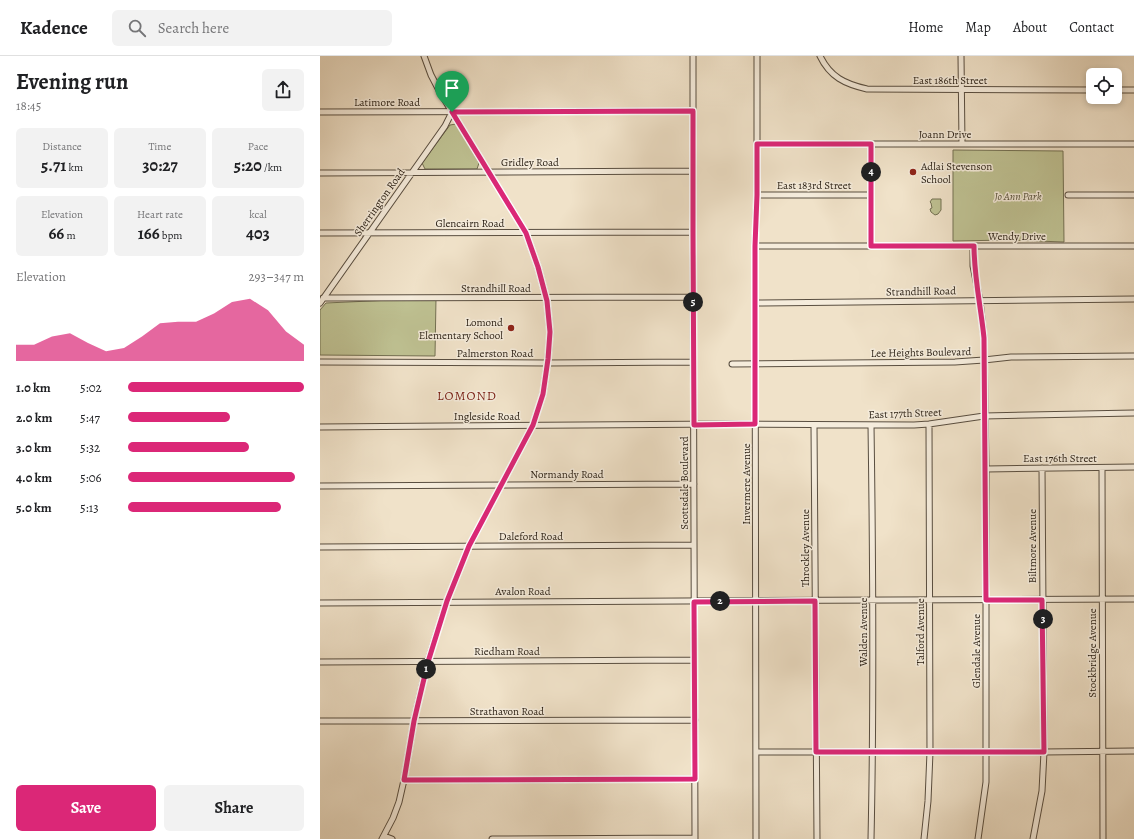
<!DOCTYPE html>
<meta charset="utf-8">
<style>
:root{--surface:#fff;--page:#f2f2f2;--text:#202124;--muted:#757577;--line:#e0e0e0;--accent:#db2777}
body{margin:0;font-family:Alegreya,serif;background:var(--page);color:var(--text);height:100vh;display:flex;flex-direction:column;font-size:15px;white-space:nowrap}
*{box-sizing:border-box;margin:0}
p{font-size:13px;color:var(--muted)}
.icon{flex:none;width:22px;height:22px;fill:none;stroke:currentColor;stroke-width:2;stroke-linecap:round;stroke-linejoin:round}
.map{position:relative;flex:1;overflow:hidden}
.panel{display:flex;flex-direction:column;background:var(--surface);width:320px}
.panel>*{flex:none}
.tools{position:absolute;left:766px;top:12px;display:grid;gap:8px}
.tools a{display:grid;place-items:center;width:36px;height:36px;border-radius:6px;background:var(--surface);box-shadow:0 2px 6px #0003;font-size:20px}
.pin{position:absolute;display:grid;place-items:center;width:34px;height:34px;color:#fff;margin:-41px -17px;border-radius:50% 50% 50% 0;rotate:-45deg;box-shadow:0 0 4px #0007}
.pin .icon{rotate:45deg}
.km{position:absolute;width:20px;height:20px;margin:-10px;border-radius:50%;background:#222;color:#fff;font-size:11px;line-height:20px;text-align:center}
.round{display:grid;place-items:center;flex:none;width:42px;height:42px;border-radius:6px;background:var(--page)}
.overview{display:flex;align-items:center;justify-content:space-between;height:68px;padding:0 16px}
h1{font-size:22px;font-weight:600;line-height:30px}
.stats{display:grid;grid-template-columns:repeat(3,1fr);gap:6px;height:68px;padding:4px 16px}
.stats div{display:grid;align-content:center;border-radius:6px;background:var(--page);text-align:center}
.stats b{font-size:17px;font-weight:600}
.stats small{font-size:11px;font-weight:400}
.stats p{font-size:11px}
.chart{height:112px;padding:8px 16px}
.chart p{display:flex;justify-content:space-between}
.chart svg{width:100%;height:72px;margin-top:4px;fill:var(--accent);opacity:.7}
.primary-button{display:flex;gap:8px;margin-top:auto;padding:8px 16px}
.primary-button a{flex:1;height:46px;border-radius:6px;background:var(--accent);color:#fff;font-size:16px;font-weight:600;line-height:46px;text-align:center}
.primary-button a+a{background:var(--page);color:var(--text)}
ul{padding:0 16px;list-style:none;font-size:13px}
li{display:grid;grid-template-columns:64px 48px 1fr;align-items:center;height:30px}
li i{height:10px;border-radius:5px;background:var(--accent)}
header{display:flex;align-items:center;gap:24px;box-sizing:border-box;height:56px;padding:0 20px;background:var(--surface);border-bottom:1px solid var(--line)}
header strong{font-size:19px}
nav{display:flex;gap:22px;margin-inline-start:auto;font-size:14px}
.search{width:280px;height:36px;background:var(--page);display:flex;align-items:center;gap:10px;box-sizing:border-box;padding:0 14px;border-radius:6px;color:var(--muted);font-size:15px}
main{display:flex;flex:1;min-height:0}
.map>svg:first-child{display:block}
.green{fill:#bfc293;stroke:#737052}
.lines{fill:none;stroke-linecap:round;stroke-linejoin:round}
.street-casing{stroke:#594e40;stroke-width:7}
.street{stroke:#f5ecdc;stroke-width:5}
.route-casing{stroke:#fff;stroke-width:8}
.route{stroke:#db2777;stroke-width:5}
.poi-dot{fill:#8f2418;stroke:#f5ecdc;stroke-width:1.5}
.labels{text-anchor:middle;stroke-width:3;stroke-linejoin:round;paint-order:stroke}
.street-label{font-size:11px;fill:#271d12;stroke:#f5ecdc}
.poi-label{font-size:11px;fill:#271d12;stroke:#f5ecdc;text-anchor:start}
.park-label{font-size:11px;font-style:italic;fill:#554f39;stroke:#f5ecdc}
.quarter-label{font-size:13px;letter-spacing:1px;fill:#7a1f14;stroke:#f5ecdc}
</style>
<header>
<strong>Kadence</strong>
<div class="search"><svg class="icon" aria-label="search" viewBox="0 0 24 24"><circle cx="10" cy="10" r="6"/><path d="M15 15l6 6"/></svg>Search here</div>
<nav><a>Home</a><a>Map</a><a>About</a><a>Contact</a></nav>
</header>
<main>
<section class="panel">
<div class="overview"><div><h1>Evening run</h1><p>18:45</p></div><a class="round"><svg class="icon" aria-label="share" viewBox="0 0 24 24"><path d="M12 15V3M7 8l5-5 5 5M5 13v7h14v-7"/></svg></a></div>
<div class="stats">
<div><p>Distance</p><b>5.71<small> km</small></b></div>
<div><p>Time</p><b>30:27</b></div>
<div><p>Pace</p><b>5:20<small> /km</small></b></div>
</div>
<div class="stats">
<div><p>Elevation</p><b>66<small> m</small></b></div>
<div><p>Heart rate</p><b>166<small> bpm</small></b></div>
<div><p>kcal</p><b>403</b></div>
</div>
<div class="chart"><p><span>Elevation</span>293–347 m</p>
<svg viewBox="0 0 160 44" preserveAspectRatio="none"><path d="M0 44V34L10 34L20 29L30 27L40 33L50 38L60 36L70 29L80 21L90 20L100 20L110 15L120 8L130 6L140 13L150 26L160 34V44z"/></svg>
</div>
<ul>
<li><b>1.0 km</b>5:02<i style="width:100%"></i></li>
<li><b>2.0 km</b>5:47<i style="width:58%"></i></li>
<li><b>3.0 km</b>5:32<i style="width:69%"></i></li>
<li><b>4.0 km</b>5:06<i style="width:95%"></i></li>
<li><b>5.0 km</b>5:13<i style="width:87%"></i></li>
</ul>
<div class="primary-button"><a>Save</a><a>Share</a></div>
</section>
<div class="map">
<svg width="814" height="783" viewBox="0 0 814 783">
<rect width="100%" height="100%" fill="#f0e2c9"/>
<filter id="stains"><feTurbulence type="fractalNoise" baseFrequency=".005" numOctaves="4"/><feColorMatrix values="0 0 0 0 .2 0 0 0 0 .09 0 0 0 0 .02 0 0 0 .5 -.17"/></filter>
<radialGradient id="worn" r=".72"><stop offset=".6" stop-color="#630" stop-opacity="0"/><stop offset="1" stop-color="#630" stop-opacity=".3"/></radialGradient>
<path class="green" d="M136 68 159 107 157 113H105L102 107 130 69Z
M633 94 743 95 744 186 689 184 633 185Z
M612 143H621V154L618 158 615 159 611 156 610 153 612 152 611 147 610 146Z
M116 242 115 300 0 299V254L6 247Z"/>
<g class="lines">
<defs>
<path id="street" d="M373 0V176L375 783
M500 0C510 21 525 28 547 33L773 34
M641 0 642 88
M795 34H814
M0 56 373 55
M437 88H814
M551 88V190
M0 117 373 115
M437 139H551
M748 139H814
M0 177 373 176
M435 190H814
M653 190V210L660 245 664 282 666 413V726L658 783
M3 242 373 241
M0 247 125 70 132 56
M435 247 814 243
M0 306 227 307 373 306
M412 308 635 306 664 304 691 301 814 300
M494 369 497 783
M551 369C553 507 554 645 551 783
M0 371 405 368 594 369 609 368 664 360 814 357
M782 412 783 783
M666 413 814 411
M0 430 374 428
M0 491 374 489
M0 547C271 544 543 545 814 543
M0 606 374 604
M0 665 375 664
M436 696H724L814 695
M84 724 375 723
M64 780 72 783
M62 783 73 762 79 746 84 724 94 665 98 647 108 605 127 545 149 490 213 369 223 338 228 303 230 276 227 245 218 211 206 177 121 38 111 19 104 0
M172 783 375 782
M436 783 435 190 437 139V0
M604 783 608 745 610 696 609 368
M713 783 722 735 724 696 722 412"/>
</defs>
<use href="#street" class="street-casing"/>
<use href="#street" class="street"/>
</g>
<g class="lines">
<defs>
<path id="route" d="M373 55V176L374 369 435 368V190L437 139V88H551V190H654C654 221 661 252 664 282L666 544H722L724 696H496L495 545 374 546 375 723 84 724 94 665 98 648 108 606 127 545 149 490 213 369 223 338 228 303 230 276 227 245 218 211 206 177 132 56Z"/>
</defs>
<use href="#route" class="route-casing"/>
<use href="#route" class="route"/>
</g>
<g class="poi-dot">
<circle cx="593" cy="116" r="4"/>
<circle cx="191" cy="272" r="4"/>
</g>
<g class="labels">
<g class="street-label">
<text x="630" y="28">East 186th Street</text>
<text x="67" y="50">Latimore Road</text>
<text x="625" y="82">Joann Drive</text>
<text x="210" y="110">Gridley Road</text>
<text x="494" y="133">East 183rd Street</text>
<text transform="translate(59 146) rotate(-55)" y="4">Sherrington Road</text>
<text x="150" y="171">Glencairn Road</text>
<text x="697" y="184">Wendy Drive</text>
<text x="176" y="236">Strandhill Road</text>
<text transform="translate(601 235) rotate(-1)" y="4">Strandhill Road</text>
<text transform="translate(601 296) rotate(-1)" y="4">Lee Heights Boulevard</text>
<text x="175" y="301">Palmerston Road</text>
<text transform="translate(585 357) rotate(-2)" y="4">East 177th Street</text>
<text x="167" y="364">Ingleside Road</text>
<text x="740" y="406">East 176th Street</text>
<text x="247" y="422">Normandy Road</text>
<text transform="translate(364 427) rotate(-90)" y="4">Scottsdale Boulevard</text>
<text transform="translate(426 428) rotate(-90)" y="4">Invermere Avenue</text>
<text x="211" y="484">Daleford Road</text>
<text transform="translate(712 490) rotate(-90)" y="4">Biltmore Avenue</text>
<text transform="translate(485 492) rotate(-90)" y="4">Throckley Avenue</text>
<text x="203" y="539">Avalon Road</text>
<text transform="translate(543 576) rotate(-90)" y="4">Walden Avenue</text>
<text transform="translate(600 576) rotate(-90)" y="4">Talford Avenue</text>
<text x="187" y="599">Riedham Road</text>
<text transform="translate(656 595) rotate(-90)" y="4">Glendale Avenue</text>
<text transform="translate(772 597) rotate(-90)" y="4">Stockbridge Avenue</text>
<text x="187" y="659">Strathavon Road</text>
</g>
<g class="poi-label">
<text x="601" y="114">Adlai Stevenson<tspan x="601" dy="13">School</tspan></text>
<text x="183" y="270" text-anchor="end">Lomond<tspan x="183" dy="13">Elementary School</tspan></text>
</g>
<g class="park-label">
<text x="698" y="144">Jo Ann Park</text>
</g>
<g class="quarter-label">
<text x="147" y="344">LOMOND</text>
</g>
</g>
<rect width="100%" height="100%" filter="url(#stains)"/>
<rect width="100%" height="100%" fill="url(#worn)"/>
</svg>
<div class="tools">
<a><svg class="icon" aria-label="locate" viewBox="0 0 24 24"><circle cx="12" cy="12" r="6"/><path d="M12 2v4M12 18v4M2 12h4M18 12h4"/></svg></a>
</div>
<div class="pin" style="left:132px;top:56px;background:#1e9e55"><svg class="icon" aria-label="arrive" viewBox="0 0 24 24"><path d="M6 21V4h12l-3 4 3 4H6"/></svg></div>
<b class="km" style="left:106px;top:613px">1</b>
<b class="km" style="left:400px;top:545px">2</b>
<b class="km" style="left:723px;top:563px">3</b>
<b class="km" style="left:551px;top:116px">4</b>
<b class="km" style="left:373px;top:246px">5</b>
</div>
</main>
